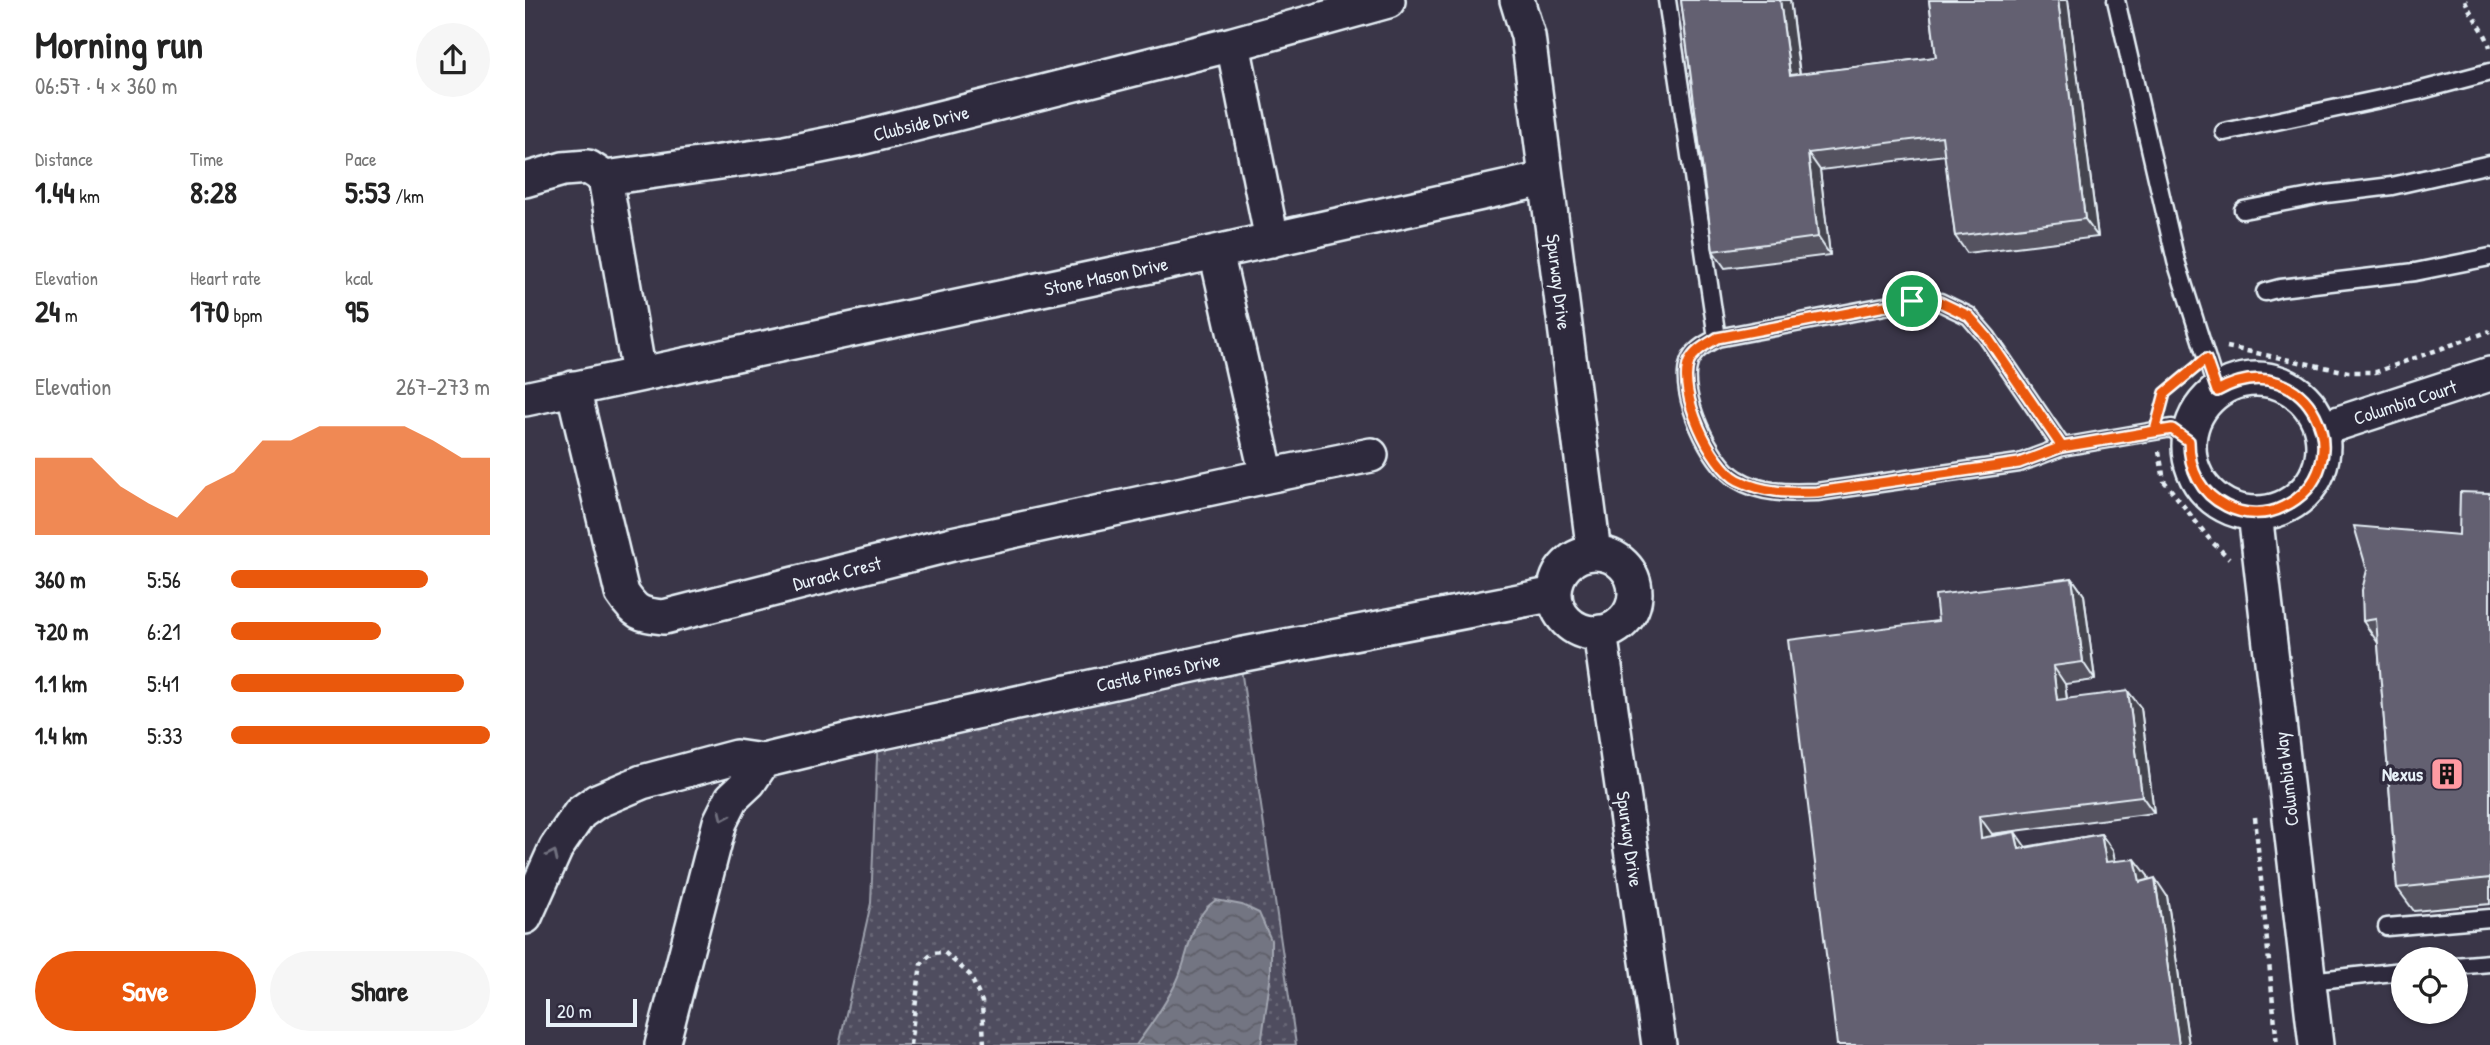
<!DOCTYPE html>
<meta charset="utf-8">
<style>
:root{--surface:#fff;--page:#f6f6f6;--text:#222;--muted:#767676;--accent:#ea580c}
body{margin:0;font-family:"Patrick Hand",sans-serif;background:var(--page);color:var(--text);height:100vh;display:flex;flex-direction:column;font-size:26px;white-space:nowrap}
*{box-sizing:border-box;margin:0}
p{font-size:23px;color:var(--muted)}
.icon{flex:none;width:38px;height:38px;fill:none;stroke:currentColor;stroke-width:2;stroke-linecap:round;stroke-linejoin:round}
.map{position:relative;flex:1;overflow:hidden}
.details{display:flex;flex-direction:column;background:var(--surface);width:525px}
.details>*{flex:none}
.fabs{position:absolute;left:1866px;top:947px;display:grid;gap:14px}
.fabs a{display:grid;place-items:center;width:77px;height:77px;border-radius:50%;background:var(--surface);box-shadow:0 2px 5px #0004;font-size:35px}
.scale{position:absolute;left:21px;bottom:18px;width:91px;box-sizing:border-box;padding-left:7px;border:4px solid #e8f1f8;border-top:0;font-size:19px;line-height:24px;white-space:nowrap;color:#e8f1f8;-webkit-text-stroke:5px #2f2a3d;paint-order:stroke}
.pin{position:absolute;display:grid;place-items:center;width:60px;height:60px;color:#fff;margin:-30px;border:4px solid #fff;border-radius:50%;box-shadow:0 2px 7px #0007}
.round{display:grid;place-items:center;flex:none;width:74px;height:74px;border-radius:37px;background:var(--page)}
.head{display:flex;align-items:center;justify-content:space-between;height:119px;padding:0 35px}
h1{font-size:38px;font-weight:800;line-height:52px}
.stats{display:grid;grid-template-columns:repeat(3,1fr);gap:10px;height:119px;padding:7px 35px}
.stats div{display:grid;align-content:center}
.stats b{font-size:30px;font-weight:800}
.stats small{font-size:19px;font-weight:400}
.stats p{font-size:19px}
.chart{height:196px;padding:14px 35px}
.chart p{display:flex;justify-content:space-between}
.chart svg{width:100%;height:126px;margin-top:7px;fill:var(--accent);opacity:.7}
.primary-button{display:flex;gap:14px;margin-top:auto;padding:14px 35px}
.primary-button a{flex:1;height:80px;border-radius:42px;background:var(--accent);color:#fff;font-size:28px;font-weight:800;line-height:80px;text-align:center}
.primary-button a+a{background:var(--page);color:var(--text)}
ul{padding:0 35px;list-style:none;font-size:23px}
li{display:grid;grid-template-columns:112px 84px 1fr;align-items:center;height:52px}
li i{height:18px;border-radius:9px;background:var(--accent)}
main{display:flex;flex:1;min-height:0}
.map>svg:first-child{display:block}
.grass{fill:url(#grass-dots);stroke:#9ca0ac;stroke-width:2}
.water{fill:url(#water-waves);stroke:#a2a6b1;stroke-width:2}
.lines{fill:none;stroke-linecap:round;stroke-linejoin:round}
.service-casing{stroke:#e8f1f8;stroke-width:21}
.minor-casing{stroke:#e8f1f8;stroke-width:38}
.path{stroke:#e8f1f8;stroke-width:4.5;stroke-dasharray:5 5;stroke-linecap:butt}
.service{stroke:#2f2a3d;stroke-width:16}
.minor{stroke:#2f2a3d;stroke-width:33}
.wall{fill:#555361;stroke:#e8f1f8;stroke-width:2}
.shaded-wall{fill:#45444f;stroke:#e8f1f8;stroke-width:2}
.building{fill:#636171;stroke:#e8f1f8;stroke-width:2}
.oneway{stroke:#70707e}
.route-casing{stroke:#fff;stroke-width:14}
.route{stroke:#ea580c;stroke-width:9}
.labels{text-anchor:middle;stroke-width:7;stroke-linejoin:round;paint-order:stroke}
.street-label{font-size:19px;fill:#e8f1f8;stroke:#2f2a3d}
.poi-label{font-size:19px;font-weight:bold;fill:#e8f1f8;stroke:#2f2a3d;text-anchor:end}
</style>
<main>
<section class="details">
<div class="head"><div><h1>Morning run</h1><p>06:57 · 4 × 360 m</p></div><a class="round"><svg class="icon" aria-label="share" viewBox="0 0 24 24"><path d="M12 15V3M7 8l5-5 5 5M5 13v7h14v-7"/></svg></a></div>
<div class="stats">
<div><p>Distance</p><b>1.44<small> km</small></b></div>
<div><p>Time</p><b>8:28</b></div>
<div><p>Pace</p><b>5:53<small> /km</small></b></div>
</div>
<div class="stats">
<div><p>Elevation</p><b>24<small> m</small></b></div>
<div><p>Heart rate</p><b>170<small> bpm</small></b></div>
<div><p>kcal</p><b>95</b></div>
</div>
<div class="chart"><p><span>Elevation</span>267–273 m</p>
<svg viewBox="0 0 160 44" preserveAspectRatio="none"><path d="M0 44V17L10 17L20 17L30 27L40 33L50 38L60 27L70 22L80 11L90 11L100 6L110 6L120 6L130 6L140 11L150 17L160 17V44z"/></svg>
</div>
<ul>
<li><b>360 m</b>5:56<i style="width:76%"></i></li>
<li><b>720 m</b>6:21<i style="width:58%"></i></li>
<li><b>1.1 km</b>5:41<i style="width:90%"></i></li>
<li><b>1.4 km</b>5:33<i style="width:100%"></i></li>
</ul>
<div class="primary-button"><a>Save</a><a>Share</a></div>
</section>
<div class="map">
<svg width="1965" height="1045" viewBox="0 0 1965 1045">
<defs>
<pattern id="grass-dots" width="8" height="8" patternUnits="userSpaceOnUse" patternTransform="scale(1.75)"><rect width="8" height="8" fill="#504e5f"/><path d="M2 2h.1M6 6h.1" fill="none" stroke="#696877" stroke-width="1.8" stroke-linecap="round"/></pattern>
<pattern id="water-waves" width="16" height="10" patternUnits="userSpaceOnUse" patternTransform="scale(1.75)"><rect width="16" height="10" fill="#737482"/><path d="M0 5q4-4 8 0t8 0" fill="none" stroke="#5f6069"/></pattern>
</defs>
<rect width="100%" height="100%" fill="#3a3648"/>
<filter id="ink" filterUnits="userSpaceOnUse"><feTurbulence type="fractalNoise" baseFrequency=".0143" numOctaves="2"/><feDisplacementMap in="SourceGraphic" scale="14" xChannelSelector="R" yChannelSelector="G"/><feConvolveMatrix kernelMatrix="1 2 1 2 8 2 1 2 1" color-interpolation-filters="sRGB"/></filter>
<g filter="url(#ink)">
<path class="grass" d="M714 655 771 1045H314L346 903 353 733Z"/>
<path class="water" d="M691 900 717 905 734 913 746 940V974L736 1045H611C626 1025 641 1003 652 981 665 954 664 917 691 900Z"/>
<g class="lines">
<defs>
<path id="service" d="M1142 0 1192 338
M1591 0 1651 261 1692 391
M1699 132 1893 91 1965 72
M1718 210 1801 194 1867 186 1965 164
M1740 292 1755 288 1890 272 1965 257
M1537 447 1462 337 1444 316 1415 302 1386 301 1192 338C1181 344 1168 350 1164 363 1153 393 1185 463 1212 479 1236 494 1264 493 1292 492L1494 463 1537 447 1647 428 1663 441
M1862 927 1965 918
M1930 966 1965 963
M1784 981 1878 971"/>
<path id="minor" d="M992 0 1003 36 1069 553
M708 44 863 1
M80 178 260 153 335 138 708 44 747 240
M0 180 38 169 63 167 80 178 114 374
M1664 446a67 67 0 1 1 134 0a67 67 0 1 1-134 0Z
M48 388 97 593C110 613 116 615 139 617L427 544 742 476 691 252
M0 399 691 252 1020 179
M1796 429 1965 374
M742 476 846 455
M1730 513 1791 1045
M1030 593a40 40 0 1 1 80 0a40 40 0 1 1-80 0Z
M1075 632 1134 1045
M0 917 31 848 55 813 72 801 117 782 211 757 238 761 353 733 714 655 1030 594
M137 1045 195 822 207 798 224 782 238 761"/>
</defs>
<use href="#service" class="service-casing"/>
<use href="#minor" class="minor-casing"/>
<path class="path" d="M1940 0C1946 17 1960 29 1965 47
M1702 347 1823 372H1851L1965 331
M1636 408 1640 393 1665 373
M1634 451 1639 481 1686 541 1704 558
M1730 817 1752 1045
M385 1045 396 964 408 953 419 952 445 975 457 1002 459 1045"/>
<use href="#service" class="service"/>
<use href="#minor" class="minor"/>
</g>
<path class="wall" d="M1156 0H1265L1275 74 1411 57 1404 0H1543L1573 237 1442 253 1430 236 1420 155 1295 170 1305 255 1200 268 1188 251Z
M1965 493V904L1889 911 1872 888 1853 643 1838 621 1934 535Z
M1547 578 1559 595 1570 680 1540 684 1542 699 1616 708 1629 813 1467 834V836L1490 832 1500 847 1576 834 1588 851 1590 861 1623 876 1624 880 1642 896 1664 1045H1312L1413 621Z"/>
<path class="shaded-wall" d="M1255 0H1265L1277 93 1265 75Z
M1533 0H1543L1573 237 1560 219Z
M1283 153 1295 170 1305 255 1293 237Z
M1547 578 1559 595 1570 680 1558 662Z
M1528 666 1540 684 1544 717 1532 700Z
M1603 691 1616 708 1629 813 1617 796Z
M1454 816 1467 834 1468 855 1456 838Z
M1490 832 1502 849H1494Z
M1576 834 1588 851 1593 879 1581 862Z
M1610 859 1623 876 1628 899 1615 882Z
M1630 878 1642 896 1664 1045H1654Z"/>
<path class="building" d="M1156 0H1255L1265 75 1411 57 1404 0H1533L1560 219 1430 236 1417 136 1283 153 1293 237 1188 251Z
M1935 492 1965 493V878L1872 888 1851 619 1838 621 1837 590 1842 570 1829 526 1934 535Z
M1547 578 1558 662 1528 666 1532 700 1603 691 1617 796 1454 816 1456 838 1490 832 1494 849 1576 834 1581 862 1610 859 1615 882 1630 878 1654 1045H1312L1263 640 1413 621 1410 595Z"/>
<defs><path id="oneway-chevron" d="M-2-3.5L2.5 0L-2 3.5" fill="none" stroke-width="1.6" stroke-linecap="round" stroke-linejoin="round" transform="scale(1.75)"/></defs>
<g class="oneway">
<use href="#oneway-chevron" transform="translate(199 816) rotate(114)"/>
<use href="#oneway-chevron" transform="translate(28 855) rotate(-65)"/>
</g>
</g>
<g class="lines" filter="url(#ink)">
<defs>
<path id="route" d="M1387 301 1415 302 1444 316 1462 337 1537 447 1647 429 1664 441C1664 469 1675 493 1701 506 1718 515 1741 516 1758 507 1841 467 1783 341 1692 391L1681 359 1640 393 1630 431 1537 447 1494 463 1292 492C1264 493 1239 493 1213 480 1186 466 1152 392 1164 362 1170 350 1181 345 1192 338L1387 301"/>
</defs>
<use href="#route" class="route-casing"/>
<use href="#route" class="route"/>
</g>
<defs>
<symbol id="building-square" viewBox="-11 -11 22 22"><rect x="-9" y="-9" width="18" height="18" rx="4" fill="#ff9aa2" stroke="#2f2a3d"/><path d="M-4-6H4V6H1V3H-1V6H-4ZM-2.5-4.3h1.7v1.8h-1.7ZM.8-4.3h1.7v1.8H.8ZM-2.5-1h1.7V.8h-1.7ZM.8-1h1.7V.8H.8Z" fill="#111"/></symbol>
</defs>
<g fill-rule="evenodd">
<use href="#building-square" x="1903" y="755" width="38" height="38"/>
</g>
<g class="labels">
<g class="street-label">
<text transform="translate(396 123) rotate(-14)" y="7">Clubside Drive</text>
<text transform="translate(581 276) rotate(-12)" y="7">Stone Mason Drive</text>
<text transform="translate(1034 282) rotate(83)" y="7">Spurway Drive</text>
<text transform="translate(1880 402) rotate(-18)" y="7">Columbia Court</text>
<text transform="translate(312 573) rotate(-14)" y="7">Durack Crest</text>
<text transform="translate(633 672) rotate(-12)" y="7">Castle Pines Drive</text>
<text transform="translate(1761 779) rotate(-97)" y="7">Columbia Way</text>
<text transform="translate(1105 839) rotate(82)" y="7">Spurway Drive</text>
</g>
<g class="poi-label">
<text x="1898" y="781">Nexus</text>
</g>
</g>
</svg>
<div class="fabs">
<a><svg class="icon" aria-label="locate" viewBox="0 0 24 24"><circle cx="12" cy="12" r="6"/><path d="M12 2v4M12 18v4M2 12h4M18 12h4"/></svg></a>
</div>
<div class="scale">20 m</div>
<div class="pin" style="left:1387px;top:301px;background:#1e9e55"><svg class="icon" aria-label="arrive" viewBox="0 0 24 24"><path d="M6 21V4h12l-3 4 3 4H6"/></svg></div>
</div>
</main>
